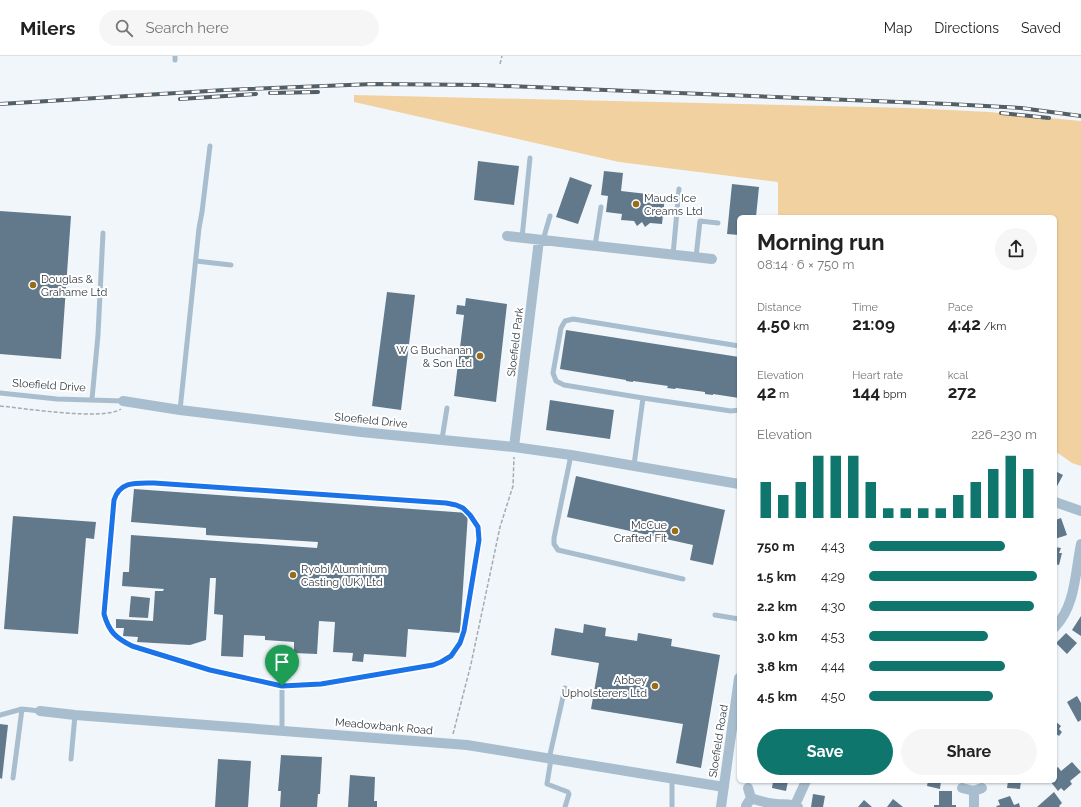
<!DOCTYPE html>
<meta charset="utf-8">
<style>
:root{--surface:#fff;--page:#f6f6f6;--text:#222;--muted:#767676;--line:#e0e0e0;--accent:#0f766e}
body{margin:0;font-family:Raleway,sans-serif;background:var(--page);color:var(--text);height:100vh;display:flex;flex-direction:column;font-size:15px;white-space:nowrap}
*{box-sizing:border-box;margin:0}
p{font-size:13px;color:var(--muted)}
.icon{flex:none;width:22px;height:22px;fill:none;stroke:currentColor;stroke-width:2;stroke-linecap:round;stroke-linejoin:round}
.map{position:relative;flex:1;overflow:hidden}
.details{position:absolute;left:737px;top:159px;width:320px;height:568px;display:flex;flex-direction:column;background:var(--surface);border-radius:6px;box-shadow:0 1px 3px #0004}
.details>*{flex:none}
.pin{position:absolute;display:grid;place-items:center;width:34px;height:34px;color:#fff;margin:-41px -17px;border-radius:50% 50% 50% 0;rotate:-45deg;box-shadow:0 0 4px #0007}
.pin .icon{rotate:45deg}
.round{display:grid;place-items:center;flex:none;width:42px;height:42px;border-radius:21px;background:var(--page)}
.headline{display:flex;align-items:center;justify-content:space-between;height:68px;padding:0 20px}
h1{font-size:22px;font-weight:700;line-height:30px}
.metrics{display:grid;grid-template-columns:repeat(3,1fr);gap:6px;height:68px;padding:4px 20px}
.metrics div{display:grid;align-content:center}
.metrics b{font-size:17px;font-weight:700}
.metrics small{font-size:11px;font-weight:400}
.metrics p{font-size:11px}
.chart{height:112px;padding:8px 20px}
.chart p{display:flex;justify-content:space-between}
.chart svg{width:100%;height:72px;margin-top:4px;stroke:var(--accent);stroke-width:6}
.primary-button{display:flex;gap:8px;margin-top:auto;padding:8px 20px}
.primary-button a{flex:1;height:46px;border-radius:24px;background:var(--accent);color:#fff;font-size:16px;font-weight:700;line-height:46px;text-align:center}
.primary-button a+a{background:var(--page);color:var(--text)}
ul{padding:0 20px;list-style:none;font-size:13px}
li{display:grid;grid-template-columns:64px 48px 1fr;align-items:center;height:30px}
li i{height:10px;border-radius:5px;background:var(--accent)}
header{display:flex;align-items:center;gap:24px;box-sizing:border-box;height:56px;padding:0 20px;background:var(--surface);border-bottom:1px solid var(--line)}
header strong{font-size:19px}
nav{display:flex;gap:22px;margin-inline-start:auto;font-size:14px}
.search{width:280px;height:36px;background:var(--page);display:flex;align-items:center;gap:10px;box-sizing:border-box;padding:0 14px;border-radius:22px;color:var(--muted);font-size:15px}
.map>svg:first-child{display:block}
.green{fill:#f1d1a0}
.building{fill:#61798b}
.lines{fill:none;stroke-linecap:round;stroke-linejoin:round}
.path{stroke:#a4abb1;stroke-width:1.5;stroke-dasharray:4 2;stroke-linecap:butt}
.service{stroke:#a8becf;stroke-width:5}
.minor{stroke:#a8becf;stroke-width:10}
.rail-casing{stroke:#545e65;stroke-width:4}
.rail{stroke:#fff;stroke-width:2.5;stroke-dasharray:8;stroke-linecap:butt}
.route-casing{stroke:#fff;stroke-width:8}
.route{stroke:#1a73e8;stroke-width:5}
.poi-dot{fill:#986d1a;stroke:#fff;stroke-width:1.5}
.labels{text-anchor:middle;stroke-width:4;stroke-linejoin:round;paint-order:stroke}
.poi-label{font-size:11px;fill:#2f3a42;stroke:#fff;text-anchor:start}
.street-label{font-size:11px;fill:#2f3a42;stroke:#fff}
</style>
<header>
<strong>Milers</strong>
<div class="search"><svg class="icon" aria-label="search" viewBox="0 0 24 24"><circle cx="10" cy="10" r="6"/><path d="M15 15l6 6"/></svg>Search here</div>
<nav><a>Map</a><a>Directions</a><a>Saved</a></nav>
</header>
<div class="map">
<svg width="1081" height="751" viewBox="0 0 1081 751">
<rect width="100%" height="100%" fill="#f1f6fa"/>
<path class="green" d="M354 39 910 52 989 56 1081 65V410L1072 407 1055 395V161H778V126L619 106 354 46Z"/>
<path class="building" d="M478 105 519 110 514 149 474 144Z
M604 115 623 117 621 135 665 140 662 168 650 167 645 171 642 166 637 170 634 165 621 164 622 158 606 156 608 140 601 139Z
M570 121 592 129 578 168 556 161Z
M732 128 759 131 756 161H739V179L727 178Z
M0 155 71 160 61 303 0 298Z
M387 236 415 239 401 354 372 350Z
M466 242 507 248 496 346 454 340 464 259 456 258 457 249 465 250Z
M566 274 739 301V342L713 338V339L705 338V336L676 332 675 333 667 332 668 330 633 325V326L626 325V324L560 313Z
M550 344 614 354 610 383 546 374Z
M1055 415 1063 419 1055 434Z
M576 420 725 454 713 509 690 504 693 489 567 461Z
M134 433 468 457 460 577 408 573 406 601 364 598 363 606 352 605 353 597 333 596 335 566 319 565 317 598 294 597V586L265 584V580L244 579 243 601 221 600 223 559 214 558 216 522H210L206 584 190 589 137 586 138 581 123 580 124 572H116V563L153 565 155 535H163L164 533 122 530 123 516H129L131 479 317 492 318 486 206 479V472L131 466Z
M13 460 96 466 94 483 86 482 78 578 4 573Z
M1061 462 1067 479 1055 483V464Z
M1055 491 1061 492 1059 497H1062L1059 509 1055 508Z
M131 540 150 542 148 562 129 561Z
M1081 560V580L1072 574Z
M584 568 606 572 605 580 637 585 638 577 672 583 671 590 720 599 701 712 676 707 683 668 591 653 599 607 551 599 555 572 583 577Z
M1066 577 1077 587 1067 598 1056 587Z
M1077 640 1081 647V664L1078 666 1067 646Z
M1055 665 1061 670 1059 673 1062 676 1059 680 1055 677Z
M0 668 8 669 2 723 0 722Z
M281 699 322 701 320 738H318L317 751H280L281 735H278Z
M218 703 251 705 248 751H215Z
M1072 706 1081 716 1070 725 1072 728 1064 735 1061 732 1058 735 1050 725H1055V720L1056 719 1055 713 1058 711 1061 715Z
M350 719 375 721 374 745H377V751H348Z
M773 725H788L786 735 772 732Z
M928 725H941L940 733 927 730Z
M1008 725H1021L1020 733 1007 732Z
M939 735H952V749H956V751H934V749H939Z
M1054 736 1062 747 1059 750 1060 751H1037Z
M813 738 825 740 823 751H811Z
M1010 740 1014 749 1019 747 1020 751H997L996 750 1000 749 998 744Z
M893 743 903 751H887Z
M864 744 872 751H858Z"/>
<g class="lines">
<path class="path" d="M500 8 502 0
M0 350C23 352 104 365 121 353
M453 678 471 608 500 471 513 430 514 401"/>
<path class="service" d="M175 0V4
M522 182 530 102
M543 184 550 160
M595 190 601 151
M673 199 679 133
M696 201 700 165 718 167
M196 205 231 209
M739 290 573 263 565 265 561 272 553 317 556 325 564 329 643 342 731 355 739 354
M0 337 57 343 123 345
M92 343 98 279 103 177
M180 354 199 172 202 156 210 90
M442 383 447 352
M571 399 554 482V488L558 494 683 523
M634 409 643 342
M136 427H154L446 447C465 450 477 461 479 480L464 575C460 591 453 602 437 608L321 628 282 630 210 614 132 590C116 582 109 576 104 558L114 445C117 433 124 429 136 427Z
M715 559 739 563
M0 659 22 653 40 655
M282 674V630
M71 703 75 659
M549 703 565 632
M551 703 547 728 568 736 569 738 565 751
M13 722 22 653
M672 751V723"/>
<path class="minor" d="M507 180 712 203
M123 345 180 354 361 376 514 391 571 399 739 428
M514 391 539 184
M1055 446 1081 455
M1055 571C1076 549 1075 516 1081 488
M40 655 75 659 467 689 724 731
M962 732 974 735 982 732
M974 735V751
M751 742C759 745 767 747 776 748 783 749 792 747 798 751
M795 749 806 725
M746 750 751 742 748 732
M721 751 739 622"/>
<defs>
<path id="rail" d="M270 37 318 36
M180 43 256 38
M0 48 225 34 374 28 481 29 949 48 1021 52 1081 60
M1001 57 1049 62"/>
</defs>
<use href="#rail" class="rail-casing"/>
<use href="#rail" class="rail"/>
</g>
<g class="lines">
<defs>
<path id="route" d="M154 427 446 447 456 449 463 452 470 459 478 471 479 484 464 575 460 587 451 600 441 606 433 609 321 628 282 630 210 614 132 590C116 582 109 576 104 558L114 444C120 425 136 427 154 427Z"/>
</defs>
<use href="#route" class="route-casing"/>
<use href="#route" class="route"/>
</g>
<g class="poi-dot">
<circle cx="636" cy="148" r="4"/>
<circle cx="33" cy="229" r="4"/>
<circle cx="480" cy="300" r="4"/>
<circle cx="675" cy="475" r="4"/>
<circle cx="293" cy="519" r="4"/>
<circle cx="655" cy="630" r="4"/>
</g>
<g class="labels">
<g class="poi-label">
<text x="644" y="146">Mauds Ice<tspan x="644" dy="13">Creams Ltd</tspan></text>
<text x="41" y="227">Douglas &amp;<tspan x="41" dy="13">Grahame Ltd</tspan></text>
<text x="472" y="298" text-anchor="end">W G Buchanan<tspan x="472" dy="13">&amp; Son Ltd</tspan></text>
<text x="667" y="473" text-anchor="end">McCue<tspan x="667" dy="13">Crafted Fit</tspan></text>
<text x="301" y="517">Ryobi Aluminium<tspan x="301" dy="13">Casting (UK) Ltd</tspan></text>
<text x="647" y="628" text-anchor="end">Abbey<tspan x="647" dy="13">Upholsterers Ltd</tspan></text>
</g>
<g class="street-label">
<text transform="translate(515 286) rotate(-83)" y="4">Sloefield Park</text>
<text transform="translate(49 329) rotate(4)" y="4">Sloefield Drive</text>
<text transform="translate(371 364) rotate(6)" y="4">Sloefield Drive</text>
<text transform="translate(384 670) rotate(5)" y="4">Meadowbank Road</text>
<text transform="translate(718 685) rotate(-81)" y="4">Sloefield Road</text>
</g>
</g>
</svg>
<div class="pin" style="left:282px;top:630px;background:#1e9e55"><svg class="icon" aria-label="arrive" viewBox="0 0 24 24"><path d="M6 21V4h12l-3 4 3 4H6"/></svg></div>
<section class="details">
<div class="headline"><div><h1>Morning run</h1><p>08:14 · 6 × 750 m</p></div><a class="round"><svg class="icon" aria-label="share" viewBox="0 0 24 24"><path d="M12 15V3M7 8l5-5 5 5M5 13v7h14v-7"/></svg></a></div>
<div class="metrics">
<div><p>Distance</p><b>4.50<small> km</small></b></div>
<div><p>Time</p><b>21:09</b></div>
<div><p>Pace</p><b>4:42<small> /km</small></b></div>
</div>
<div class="metrics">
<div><p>Elevation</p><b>42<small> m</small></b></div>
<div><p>Heart rate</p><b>144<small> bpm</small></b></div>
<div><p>kcal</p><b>272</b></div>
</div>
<div class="chart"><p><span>Elevation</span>226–230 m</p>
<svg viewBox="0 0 160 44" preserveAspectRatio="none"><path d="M5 44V22M15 44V30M25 44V22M35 44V6M45 44V6M55 44V6M65 44V22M75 44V38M85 44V38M95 44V38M105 44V38M115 44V30M125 44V22M135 44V14M145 44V6M155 44V14"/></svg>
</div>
<ul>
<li><b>750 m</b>4:43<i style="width:81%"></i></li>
<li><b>1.5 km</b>4:29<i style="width:100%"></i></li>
<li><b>2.2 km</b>4:30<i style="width:98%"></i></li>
<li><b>3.0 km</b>4:53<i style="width:71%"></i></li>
<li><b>3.8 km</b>4:44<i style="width:81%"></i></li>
<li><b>4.5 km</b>4:50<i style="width:74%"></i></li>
</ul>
<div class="primary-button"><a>Save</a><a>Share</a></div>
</section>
</div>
